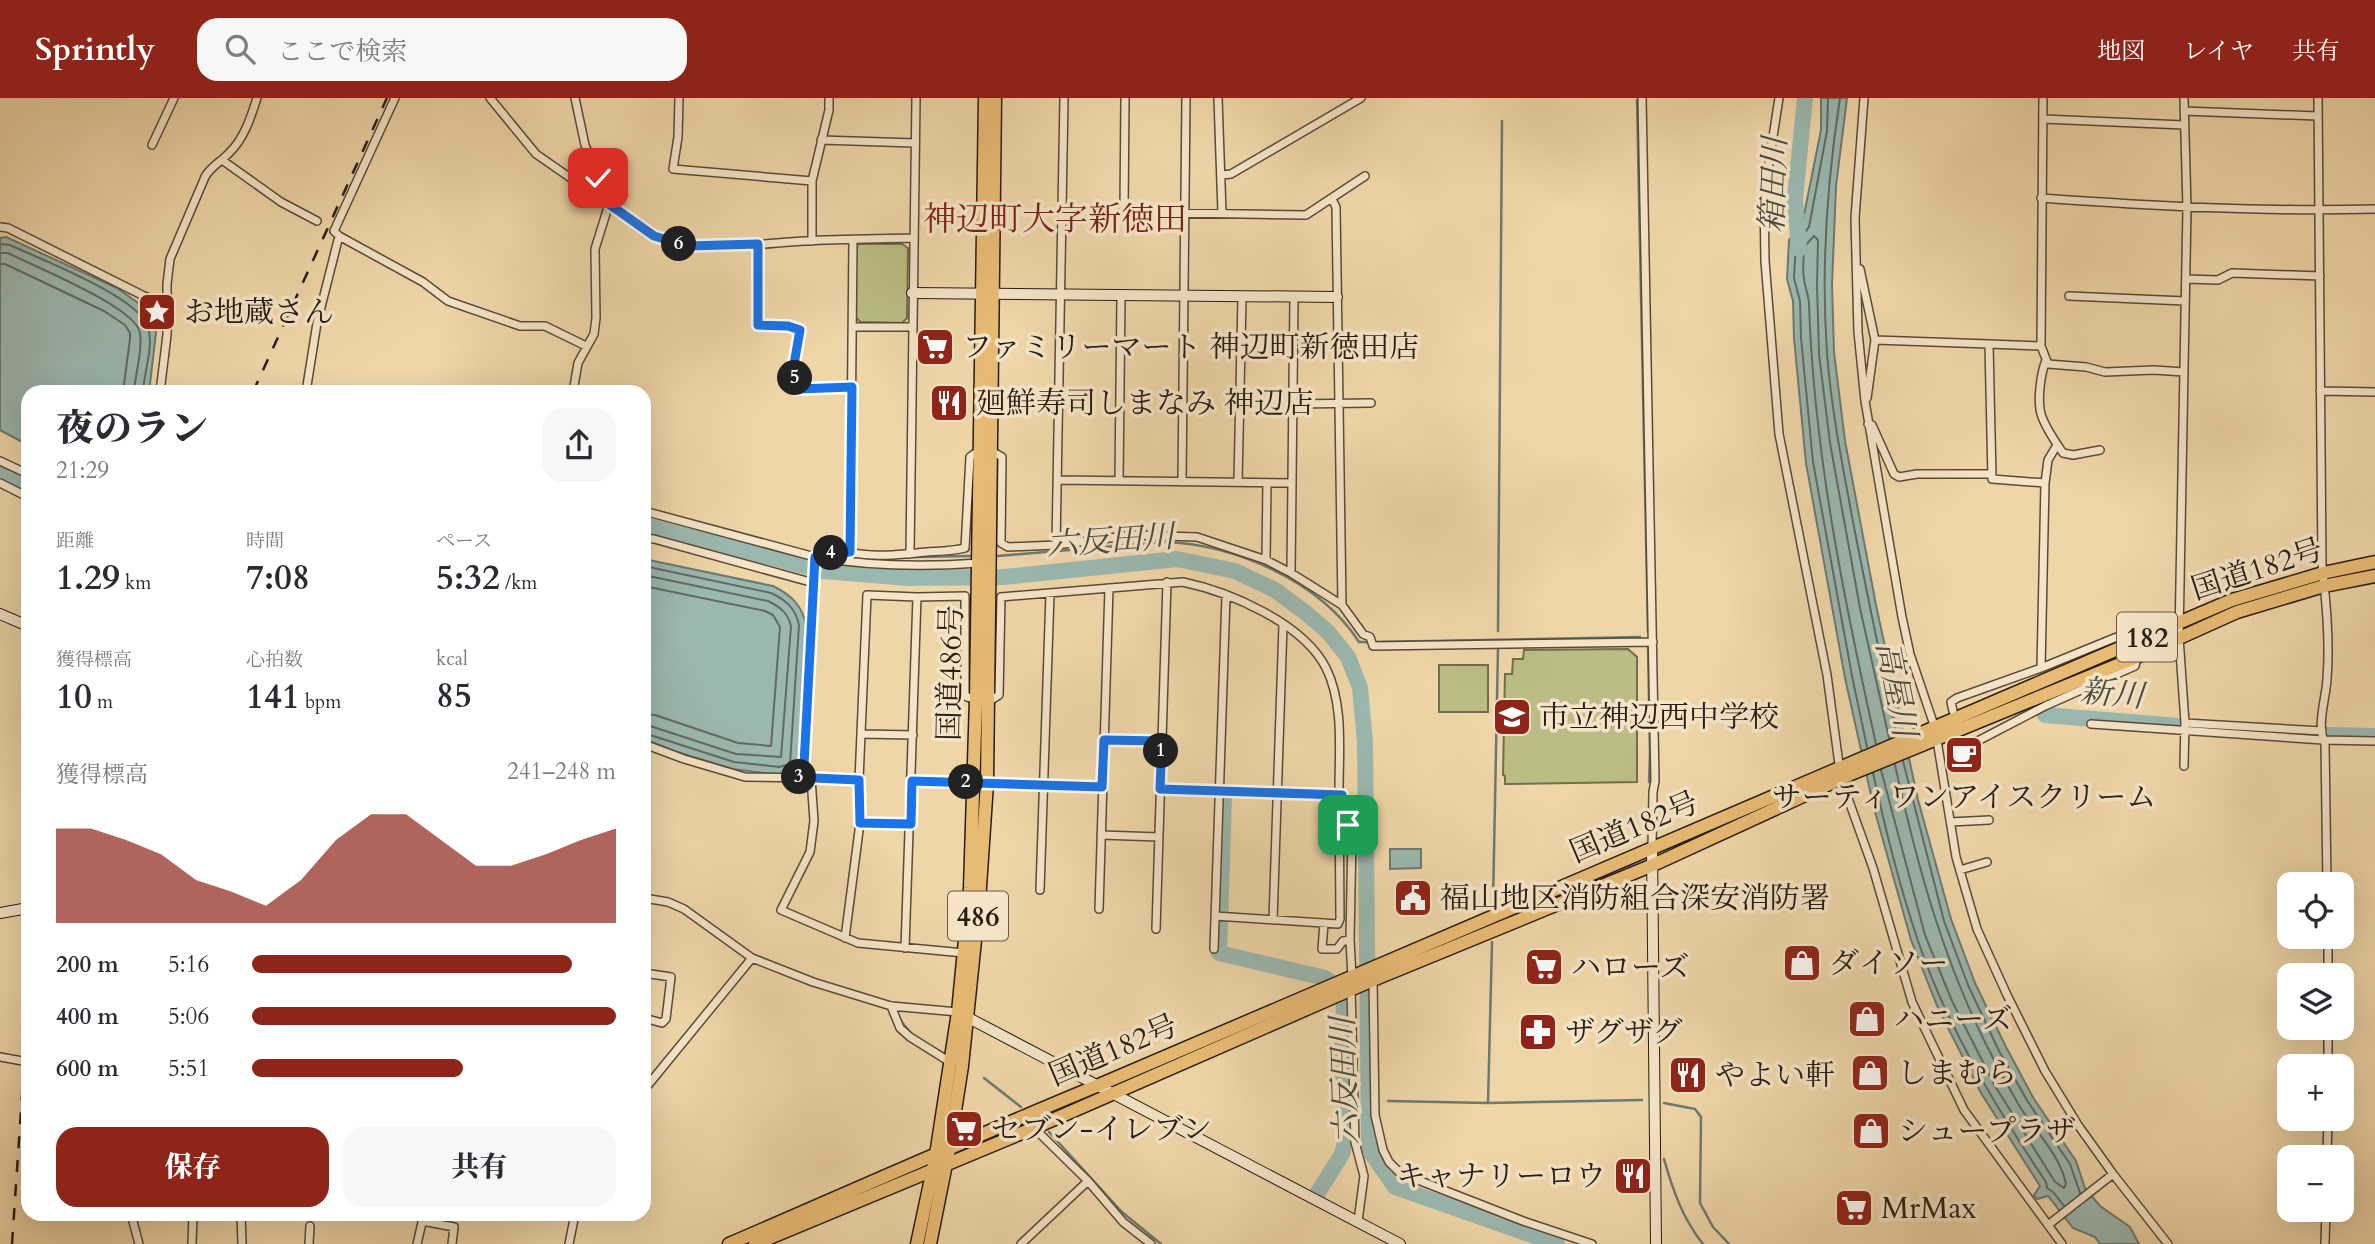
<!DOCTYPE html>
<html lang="ja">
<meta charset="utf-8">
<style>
:root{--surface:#fff;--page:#f7f7f7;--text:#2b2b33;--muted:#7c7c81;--accent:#8f2418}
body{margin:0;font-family:Cardo,"Noto Serif JP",serif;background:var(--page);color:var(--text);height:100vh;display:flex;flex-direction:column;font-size:26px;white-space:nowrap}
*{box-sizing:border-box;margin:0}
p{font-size:23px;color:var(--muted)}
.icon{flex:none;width:38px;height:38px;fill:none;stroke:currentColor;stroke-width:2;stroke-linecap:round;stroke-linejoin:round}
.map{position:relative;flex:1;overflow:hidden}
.sheet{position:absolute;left:21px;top:287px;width:630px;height:836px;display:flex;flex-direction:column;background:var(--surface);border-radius:21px;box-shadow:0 7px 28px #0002}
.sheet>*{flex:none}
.controls{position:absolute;left:2277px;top:774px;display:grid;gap:14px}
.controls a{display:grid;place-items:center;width:77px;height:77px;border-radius:14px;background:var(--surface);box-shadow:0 7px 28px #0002;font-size:35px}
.pin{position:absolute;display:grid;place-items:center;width:60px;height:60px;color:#fff;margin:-30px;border-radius:14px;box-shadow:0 4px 10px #0006}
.km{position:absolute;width:35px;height:35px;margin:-18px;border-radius:50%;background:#222;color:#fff;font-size:19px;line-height:35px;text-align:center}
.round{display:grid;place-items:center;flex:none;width:74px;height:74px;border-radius:21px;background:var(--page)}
.headline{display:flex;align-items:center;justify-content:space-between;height:119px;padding:0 35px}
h1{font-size:38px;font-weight:800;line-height:52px}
.metrics{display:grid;grid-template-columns:repeat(3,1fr);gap:10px;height:119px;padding:7px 35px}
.metrics div{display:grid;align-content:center}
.metrics b{font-size:35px;font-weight:800}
.metrics small{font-size:19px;font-weight:400}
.metrics p{font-size:19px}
.chart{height:196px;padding:14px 35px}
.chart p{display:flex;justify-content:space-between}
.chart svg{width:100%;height:126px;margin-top:7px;fill:var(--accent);opacity:.7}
.primary-button{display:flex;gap:14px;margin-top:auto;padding:14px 35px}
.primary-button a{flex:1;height:80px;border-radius:21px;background:var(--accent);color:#fff;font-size:28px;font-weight:800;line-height:80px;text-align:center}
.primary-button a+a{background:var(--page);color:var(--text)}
ul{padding:0 35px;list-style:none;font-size:23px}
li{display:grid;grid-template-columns:112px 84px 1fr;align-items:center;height:52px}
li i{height:18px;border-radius:9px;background:var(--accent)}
header{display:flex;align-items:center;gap:42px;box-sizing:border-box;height:98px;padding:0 35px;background:var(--accent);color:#fff}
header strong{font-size:33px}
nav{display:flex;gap:38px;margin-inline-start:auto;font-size:24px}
.search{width:490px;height:63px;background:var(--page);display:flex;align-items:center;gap:18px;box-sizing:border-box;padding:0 24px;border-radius:21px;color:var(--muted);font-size:26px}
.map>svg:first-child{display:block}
.green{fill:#bcbd86;stroke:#726d4c;stroke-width:2}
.water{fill:#9bb8b0;stroke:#6d7a71;stroke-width:2}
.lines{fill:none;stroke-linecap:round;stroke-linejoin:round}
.shore{stroke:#616a62;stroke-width:2}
.stream{stroke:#6d7a71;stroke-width:2.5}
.river{stroke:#9bb8b0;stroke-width:16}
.street-casing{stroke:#594b38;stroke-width:10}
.secondary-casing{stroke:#271d13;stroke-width:12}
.highway-casing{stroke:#271d13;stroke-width:15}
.street{stroke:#f5e4c7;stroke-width:7}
.secondary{stroke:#f5e4c7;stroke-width:10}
.highway{stroke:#e8bb74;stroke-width:12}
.rail{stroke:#271d13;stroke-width:2.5;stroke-dasharray:12 12;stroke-linecap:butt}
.route-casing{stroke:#fff;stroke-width:14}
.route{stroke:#1a73e8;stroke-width:9}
.labels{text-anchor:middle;stroke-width:7;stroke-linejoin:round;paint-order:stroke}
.shield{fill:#f5e4c7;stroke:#655949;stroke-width:2}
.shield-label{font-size:28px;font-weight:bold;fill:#271d13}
.poi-label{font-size:30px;fill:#271d13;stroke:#f5e4c7;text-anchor:start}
.street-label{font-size:30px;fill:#271d13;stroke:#f5e4c7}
.water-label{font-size:32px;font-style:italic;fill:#4a4c42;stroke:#f5e4c7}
.quarter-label{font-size:33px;fill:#7a1f14;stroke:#f5e4c7}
</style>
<header>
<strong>Sprintly</strong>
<div class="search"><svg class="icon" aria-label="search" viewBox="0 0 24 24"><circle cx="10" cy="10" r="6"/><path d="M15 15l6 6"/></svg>ここで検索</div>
<nav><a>地図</a><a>レイヤ</a><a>共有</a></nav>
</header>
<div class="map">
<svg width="2375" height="1146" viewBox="0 0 2375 1146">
<rect width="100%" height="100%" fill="#efd6a9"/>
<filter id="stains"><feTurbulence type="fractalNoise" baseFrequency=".00286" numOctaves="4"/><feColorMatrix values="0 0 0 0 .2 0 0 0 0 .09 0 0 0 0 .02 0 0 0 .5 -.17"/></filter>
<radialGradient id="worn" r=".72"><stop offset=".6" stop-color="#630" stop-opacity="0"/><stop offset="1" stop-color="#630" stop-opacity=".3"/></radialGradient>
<path class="green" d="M859 146H902L908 150 907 220 902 225 861 224 856 220V150Z
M1628 551 1637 559V684L1505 686V678L1503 677 1505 576H1512L1513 561H1523L1524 552Z
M1439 567H1488V614H1439Z"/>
<path class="water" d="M1821 0H1847L1836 88 1832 187 1834 254 1845 343 1876 507 1918 702 1951 821 1975 885 2006 949 2034 1001 2076 1063 2085 1090 2100 1108 2130 1129 2139 1146H2100L2095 1139 2073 1130 2048 1098 2037 1101 2034 1097 2040 1088 1981 995 1938 910 1911 842 1874 710 1845 580 1806 365 1794 240 1793 203 1787 181 1789 142 1802 127 1821 32Z
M6 139 117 190 144 209 153 222 156 235 149 294H28V347L0 332V140Z
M644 461 773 488C791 497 802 507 806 527L798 670 780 677 733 671 674 653 644 641Z
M1390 751H1421V770L1390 771Z"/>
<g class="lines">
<path class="shore" d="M1828 0 1827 33 1809 129 1796 145 1794 180 1800 203 1801 240 1813 364 1852 578 1867 649
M1840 0C1827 84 1821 170 1827 255 1831 308 1841 360 1851 413 1865 488 1881 562 1897 637
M0 146 10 147C40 161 139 199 148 229 154 248 144 274 143 294
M0 155H8C33 168 136 209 140 235 143 254 135 275 134 294
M0 166H5L104 213 125 227 130 235V241L123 294
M644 468 771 495C786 502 796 511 799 527L790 666 779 669 734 664 644 635
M644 477 768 503C780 509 788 515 791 528L781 659 736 656 644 626
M644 488 765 513 773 517 780 529 771 648 738 645 655 617 644 616
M1876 646C1844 502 1814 355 1809 207 1809 198 1805 190 1804 181 1802 171 1804 159 1804 149L1814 138 1818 142 1817 187 1819 256 1830 345 1860 510 1889 640
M1903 663 1944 823 1968 887 1999 953 2028 1004 2070 1066 2080 1095
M1881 672 1925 837 1952 903 1995 988 2055 1084 2064 1090 2066 1086C2060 1057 2036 1034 2020 1009 2010 992 2001 975 1992 958 1944 866 1917 767 1895 667
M1873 675C1885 730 1899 786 1917 840 1946 927 1995 1008 2046 1084L2047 1090 2053 1094 2064 1108"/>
<path class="stream" d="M1637 2 1648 534
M998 458 1164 444C1234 446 1320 483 1359 544H1369
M915 459 970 458
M1498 533 1502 23
M1375 544 1640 539
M1648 548 1650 656 1649 684
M1493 806 1498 550
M1492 844 1488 1005 1642 1002
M901 923 912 937
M936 951 943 955
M984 980 1021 1009
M1344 1002H1349
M1388 1003 1488 1005
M1664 1005 1695 1011 1701 1019 1700 1105 1713 1129 1729 1146
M1049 1034 1122 1114 1161 1146
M1664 1061C1673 1093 1683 1121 1703 1146"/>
<path class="river" d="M1799 151 1795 101 1805 0
M0 373 28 387
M644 427 823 473 908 480 1004 479 1177 461 1235 473 1275 492 1306 515 1328 534 1348 559 1360 590 1365 643 1369 1047 1372 1056 1395 1089 1557 1146
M2045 613V617L2179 628
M2276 635 2318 637
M2327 637 2375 638
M1224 701 1219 855 1325 880 1341 891 1344 903 1342 969 1346 1040 1342 1056 1317 1096"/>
<defs>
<path id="street" d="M395 0 334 133 339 138 423 184 448 203 520 228H545L586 248
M490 0 536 56 654 138C702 155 755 146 805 143 841 141 877 141 913 140
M679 0 678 39 673 71 812 83
M1218 0 1222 115
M1642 0 1655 683 1653 694 1652 749
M1779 0 1764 97 1765 163 1779 336 1827 577 1841 681 1873 770 1912 904 1964 1012 2062 1146
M1864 0 1855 120 1858 234 1865 303 1902 519 1910 556 1935 630 1956 759 1977 831 2007 897 2045 973 2078 1027 2113 1076 2168 1146
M2043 0 2041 248 1989 246 1992 381 2045 385 2048 362 2057 347
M2318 0 2322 466C2326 503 2330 543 2327 581 2326 601 2316 627 2325 646L2327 786
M2184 13 2317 18
M2043 21 2184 27
M821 42 915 45
M152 47 174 0
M222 62 281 104 317 123
M1222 77 1231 76 1361 0
M2041 100C2153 108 2263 114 2375 111
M1332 101 1336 109 1342 507
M1063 113 1306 117 1365 78
M1124 113 1125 0
M0 129 8 130 144 198 157 203 167 204
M812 143V83L829 12V0
M758 146V227L788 228 800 232 793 272 798 291 852 289
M1860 171 1875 242 1867 300
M2186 181 2218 182 2232 175 2320 178
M2069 198 2185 203
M853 229H911
M1875 242 1989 246
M2041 248 2048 266 2086 269 2105 274 2154 272 2184 274
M2046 262C2041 275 2038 297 2040 311 2041 322 2056 345 2063 355L2073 357 2100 352
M2320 293 2375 294
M160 294 167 237V186L170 161 205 79C211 68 221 64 229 55 244 41 251 19 257 0
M306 294 317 225 339 138
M573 294 578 265 594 236 596 220 595 151 609 106 585 47 575 0
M1294 306 1371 305
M1868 326 1872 327 1894 376 1899 379 1917 376H1992
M0 363 28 376
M1058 382 1292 385
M1119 383 1121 198
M1182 384 1186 0
M1238 384 1242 199
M0 385 28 399
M644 413 815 459C869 468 924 469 979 465
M644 440 654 441 814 485 805 667 791 679
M1056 447 1064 0
M850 454 853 142
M910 456 916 0
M1266 462 1267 385
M1291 475 1294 200
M814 485 815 459C832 451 855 456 874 457 889 458 902 456 917 455 934 453 948 454 965 450L970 359C982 349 989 351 1002 359L1001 445 1008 449 1056 447 1133 437 1197 439 1266 462 1291 475 1342 507 1363 536 1370 539 1373 548 1653 544
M2041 570 2045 385
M988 604 999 597 1001 499 1183 484C1230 494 1303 525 1326 570 1344 606 1339 653 1339 692 1339 735 1340 778 1340 821L1338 826 1215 818
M1953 613 1951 604 1957 600 2041 570 2139 530 2153 536
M2185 625 2322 633
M2091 626 2323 642 2375 643
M863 636 913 637
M1104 642 1162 643
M1962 642 1965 646 1970 647 2045 608 2135 568 2137 560
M644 646 684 661 745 679 811 680
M2184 668 2185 625 2179 539 2187 110 2184 0
M859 682 811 680 814 723 810 754 781 812 858 845 964 855
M912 683 1102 689
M1160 691 1342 697 1348 727 1352 736 1350 842 1352 879
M1951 724 1989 722
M860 725 911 726
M1101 737 1159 739
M1960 772 1987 764
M1040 792 1050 496
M644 800 668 804 684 811 752 860 813 884 891 908 958 914
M1099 811 1109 490
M1273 822 1283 527
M1324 825 1322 851H1337L1343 843 1350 842
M1156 831 1167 484
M2328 838V877
M845 840 860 725 859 682 867 497 917 499
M905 850 917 499 965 498V596L967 599 976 601
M1214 851 1226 498
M644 875 671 879 666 921 662 925 644 920
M1373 882 1375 1017 1383 1052 1389 1064 1400 1075 1523 1123 1592 1146
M1351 891 1355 1044 1364 1078 1358 1123
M891 908 900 930 910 939 950 964
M2328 929V968
M0 959 28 964
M644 992 752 860
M1034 1030 1088 1083 1123 1124 1151 1146
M2327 1059 2328 1020
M131 1116 139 1146
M241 1116 242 1146
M422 1123 454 1129 452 1146
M2048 1127 2113 1076
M192 1146 193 1116
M309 1146 310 1128
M417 1146 424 1116
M569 1146 575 1116
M1021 1146 1088 1083
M2325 1146 2326 1111"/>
<path id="secondary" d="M912 195 1337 199
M0 516 28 528
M1652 749 1656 1146
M0 815 28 810
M961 916 1400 1146"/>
<path id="highway" d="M729 1146C852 1093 975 1038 1099 987L2232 502 2323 475 2375 464
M755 1146 1034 1030 1373 882 1653 767 1851 676 2137 559 2237 514 2324 488 2375 478
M917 1146 936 1057 958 914 970 790 976 601 985 0
M930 1146 949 1051 962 968 979 804 987 685 995 0"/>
</defs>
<use href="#street" class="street-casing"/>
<use href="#secondary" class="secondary-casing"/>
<use href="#highway" class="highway-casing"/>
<use href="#street" class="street"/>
<use href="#secondary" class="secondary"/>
<use href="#highway" class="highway"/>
<path class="rail" d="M253 294 387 0
M12 1146 23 983 28 957"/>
</g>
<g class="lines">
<defs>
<path id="route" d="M598 80 609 106 654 138 687 148 758 146V227L788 228 800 232 793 272 798 291 852 289 850 454 822 456 815 459 804 667 791 679 859 682 860 725 911 726 912 683 1102 689 1104 642 1162 643 1160 691 1342 697 1348 727"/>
</defs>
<use href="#route" class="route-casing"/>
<use href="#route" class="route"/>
</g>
<defs>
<symbol id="sight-square" viewBox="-11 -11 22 22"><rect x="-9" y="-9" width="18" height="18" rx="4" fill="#8f2418" stroke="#f5e4c7"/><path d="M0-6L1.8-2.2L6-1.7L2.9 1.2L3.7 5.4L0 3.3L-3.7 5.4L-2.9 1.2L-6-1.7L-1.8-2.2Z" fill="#fff"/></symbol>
<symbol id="supermarket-square" viewBox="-11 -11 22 22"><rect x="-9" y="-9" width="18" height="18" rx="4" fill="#8f2418" stroke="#f5e4c7"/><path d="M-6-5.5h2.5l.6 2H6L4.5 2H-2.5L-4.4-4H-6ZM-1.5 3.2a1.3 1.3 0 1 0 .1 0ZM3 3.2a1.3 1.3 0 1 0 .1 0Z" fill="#fff"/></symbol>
<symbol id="restaurant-square" viewBox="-11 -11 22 22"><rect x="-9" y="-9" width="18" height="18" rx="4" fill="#8f2418" stroke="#f5e4c7"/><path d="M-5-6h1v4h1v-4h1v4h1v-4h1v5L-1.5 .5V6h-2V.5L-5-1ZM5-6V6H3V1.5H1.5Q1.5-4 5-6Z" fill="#fff"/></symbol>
<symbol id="school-square" viewBox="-11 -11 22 22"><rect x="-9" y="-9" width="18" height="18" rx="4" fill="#8f2418" stroke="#f5e4c7"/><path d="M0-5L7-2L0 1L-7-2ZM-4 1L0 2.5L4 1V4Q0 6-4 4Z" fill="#fff"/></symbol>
<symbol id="cafe-square" viewBox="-11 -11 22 22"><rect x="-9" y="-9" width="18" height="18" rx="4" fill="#8f2418" stroke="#f5e4c7"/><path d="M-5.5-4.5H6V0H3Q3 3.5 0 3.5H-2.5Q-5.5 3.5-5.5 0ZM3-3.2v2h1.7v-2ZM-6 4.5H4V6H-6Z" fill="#fff"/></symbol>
<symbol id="civic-square" viewBox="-11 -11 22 22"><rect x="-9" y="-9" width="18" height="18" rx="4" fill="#8f2418" stroke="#f5e4c7"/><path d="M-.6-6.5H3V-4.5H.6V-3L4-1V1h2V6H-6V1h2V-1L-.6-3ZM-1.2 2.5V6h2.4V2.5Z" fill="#fff"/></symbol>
<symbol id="shop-square" viewBox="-11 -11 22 22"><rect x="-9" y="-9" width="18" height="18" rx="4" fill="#8f2418" stroke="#f5e4c7"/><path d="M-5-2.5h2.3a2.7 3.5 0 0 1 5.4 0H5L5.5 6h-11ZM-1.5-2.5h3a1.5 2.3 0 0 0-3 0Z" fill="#fff"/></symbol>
<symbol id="pharmacy-square" viewBox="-11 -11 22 22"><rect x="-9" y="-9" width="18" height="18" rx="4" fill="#8f2418" stroke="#f5e4c7"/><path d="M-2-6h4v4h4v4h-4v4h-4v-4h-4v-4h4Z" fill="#fff"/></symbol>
</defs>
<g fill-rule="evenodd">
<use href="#sight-square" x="135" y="192" width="44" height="44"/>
<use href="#supermarket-square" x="913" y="227" width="44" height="44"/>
<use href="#restaurant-square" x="927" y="283" width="44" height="44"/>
<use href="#school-square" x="1490" y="597" width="44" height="44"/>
<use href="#cafe-square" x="1942" y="635" width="44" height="44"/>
<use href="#civic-square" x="1391" y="778" width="44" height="44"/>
<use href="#shop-square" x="1780" y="843" width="44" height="44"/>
<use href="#supermarket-square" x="1522" y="847" width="44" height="44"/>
<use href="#shop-square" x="1845" y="899" width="44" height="44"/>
<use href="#pharmacy-square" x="1516" y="912" width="44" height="44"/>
<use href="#shop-square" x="1848" y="953" width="44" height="44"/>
<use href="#restaurant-square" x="1666" y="955" width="44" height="44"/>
<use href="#supermarket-square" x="942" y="1009" width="44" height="44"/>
<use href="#shop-square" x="1849" y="1011" width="44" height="44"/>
<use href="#restaurant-square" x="1611" y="1056" width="44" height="44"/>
<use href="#supermarket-square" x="1832" y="1088" width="44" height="44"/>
</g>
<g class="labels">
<g class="shield">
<rect x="2117" y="514.5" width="60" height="49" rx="5"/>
<rect x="948" y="793.5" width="60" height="49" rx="5"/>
</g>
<g class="shield-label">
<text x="2147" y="549">182</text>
<text x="978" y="828">486</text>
</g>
<g class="poi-label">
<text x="184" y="224">お地蔵さん</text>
<text x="962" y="259">ファミリーマート 神辺町新徳田店</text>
<text x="976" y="315">廻鮮寿司しまなみ 神辺店</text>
<text x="1539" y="629">市立神辺西中学校</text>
<text x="1964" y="709" text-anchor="middle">サーティワンアイスクリーム</text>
<text x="1440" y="810">福山地区消防組合深安消防署</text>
<text x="1829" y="875">ダイソー</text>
<text x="1571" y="879">ハローズ</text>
<text x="1894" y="931">ハニーズ</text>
<text x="1565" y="944">ザグザグ</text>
<text x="1897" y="985">しまむら</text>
<text x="1715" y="987">やよい軒</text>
<text x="991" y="1041">セブン-イレブン</text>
<text x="1898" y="1043">シュープラザ</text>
<text x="1606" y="1088" text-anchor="end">キャナリーロウ</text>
<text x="1881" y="1120">MrMax</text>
</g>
<g class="street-label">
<text transform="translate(2257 471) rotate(-18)" y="10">国道182号</text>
<text transform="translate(950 575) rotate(-89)" y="10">国道486号</text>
<text transform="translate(1634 729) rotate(-23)" y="10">国道182号</text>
<text transform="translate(1113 952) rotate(-23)" y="10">国道182号</text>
</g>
<g class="water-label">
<text transform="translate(1773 87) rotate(-88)" y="11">箱田川</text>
<text transform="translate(1110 442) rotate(-4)" y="11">六反田川</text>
<text transform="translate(1897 591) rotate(79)" y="11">高屋川</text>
<text transform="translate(2112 595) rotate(5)" y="11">新川</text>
<text transform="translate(1344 983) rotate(-92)" y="11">六反田川</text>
</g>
<g class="quarter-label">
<text x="1055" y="132">神辺町大字新徳田</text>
</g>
</g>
<rect width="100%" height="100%" filter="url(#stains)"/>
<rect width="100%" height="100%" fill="url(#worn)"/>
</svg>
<div class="controls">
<a><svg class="icon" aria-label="locate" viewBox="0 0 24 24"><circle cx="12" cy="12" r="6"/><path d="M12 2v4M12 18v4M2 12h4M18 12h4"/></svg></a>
<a><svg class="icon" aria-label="layers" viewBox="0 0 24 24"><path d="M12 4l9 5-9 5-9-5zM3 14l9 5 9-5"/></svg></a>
<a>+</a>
<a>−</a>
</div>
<div class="pin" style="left:1348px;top:727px;background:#1e9e55"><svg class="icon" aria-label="arrive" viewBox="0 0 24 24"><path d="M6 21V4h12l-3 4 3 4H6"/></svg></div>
<div class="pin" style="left:598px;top:80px;background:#d93025"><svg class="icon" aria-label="check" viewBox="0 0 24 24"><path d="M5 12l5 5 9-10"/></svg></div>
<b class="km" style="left:1161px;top:653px">1</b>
<b class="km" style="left:966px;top:684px">2</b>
<b class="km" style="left:799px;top:679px">3</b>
<b class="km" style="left:831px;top:455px">4</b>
<b class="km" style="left:795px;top:280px">5</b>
<b class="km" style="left:679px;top:146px">6</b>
<section class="sheet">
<div class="headline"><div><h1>夜のラン</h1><p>21:29</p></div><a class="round"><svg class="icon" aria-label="share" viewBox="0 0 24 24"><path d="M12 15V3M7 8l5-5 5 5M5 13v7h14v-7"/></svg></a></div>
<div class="metrics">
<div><p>距離</p><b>1.29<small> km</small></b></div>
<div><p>時間</p><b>7:08</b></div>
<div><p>ペース</p><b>5:32<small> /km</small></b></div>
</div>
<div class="metrics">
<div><p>獲得標高</p><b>10<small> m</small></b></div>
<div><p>心拍数</p><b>141<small> bpm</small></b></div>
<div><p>kcal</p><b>85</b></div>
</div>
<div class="chart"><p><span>獲得標高</span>241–248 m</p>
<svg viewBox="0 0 160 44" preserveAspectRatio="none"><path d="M0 44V11L10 11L20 15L30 20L40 29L50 33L60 38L70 29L80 15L90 6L100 6L110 15L120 24L130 24L140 20L150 15L160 11V44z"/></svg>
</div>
<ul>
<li><b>200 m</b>5:16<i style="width:88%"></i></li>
<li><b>400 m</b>5:06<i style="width:100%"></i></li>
<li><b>600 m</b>5:51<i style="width:58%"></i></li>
</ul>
<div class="primary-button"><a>保存</a><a>共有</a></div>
</section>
</div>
